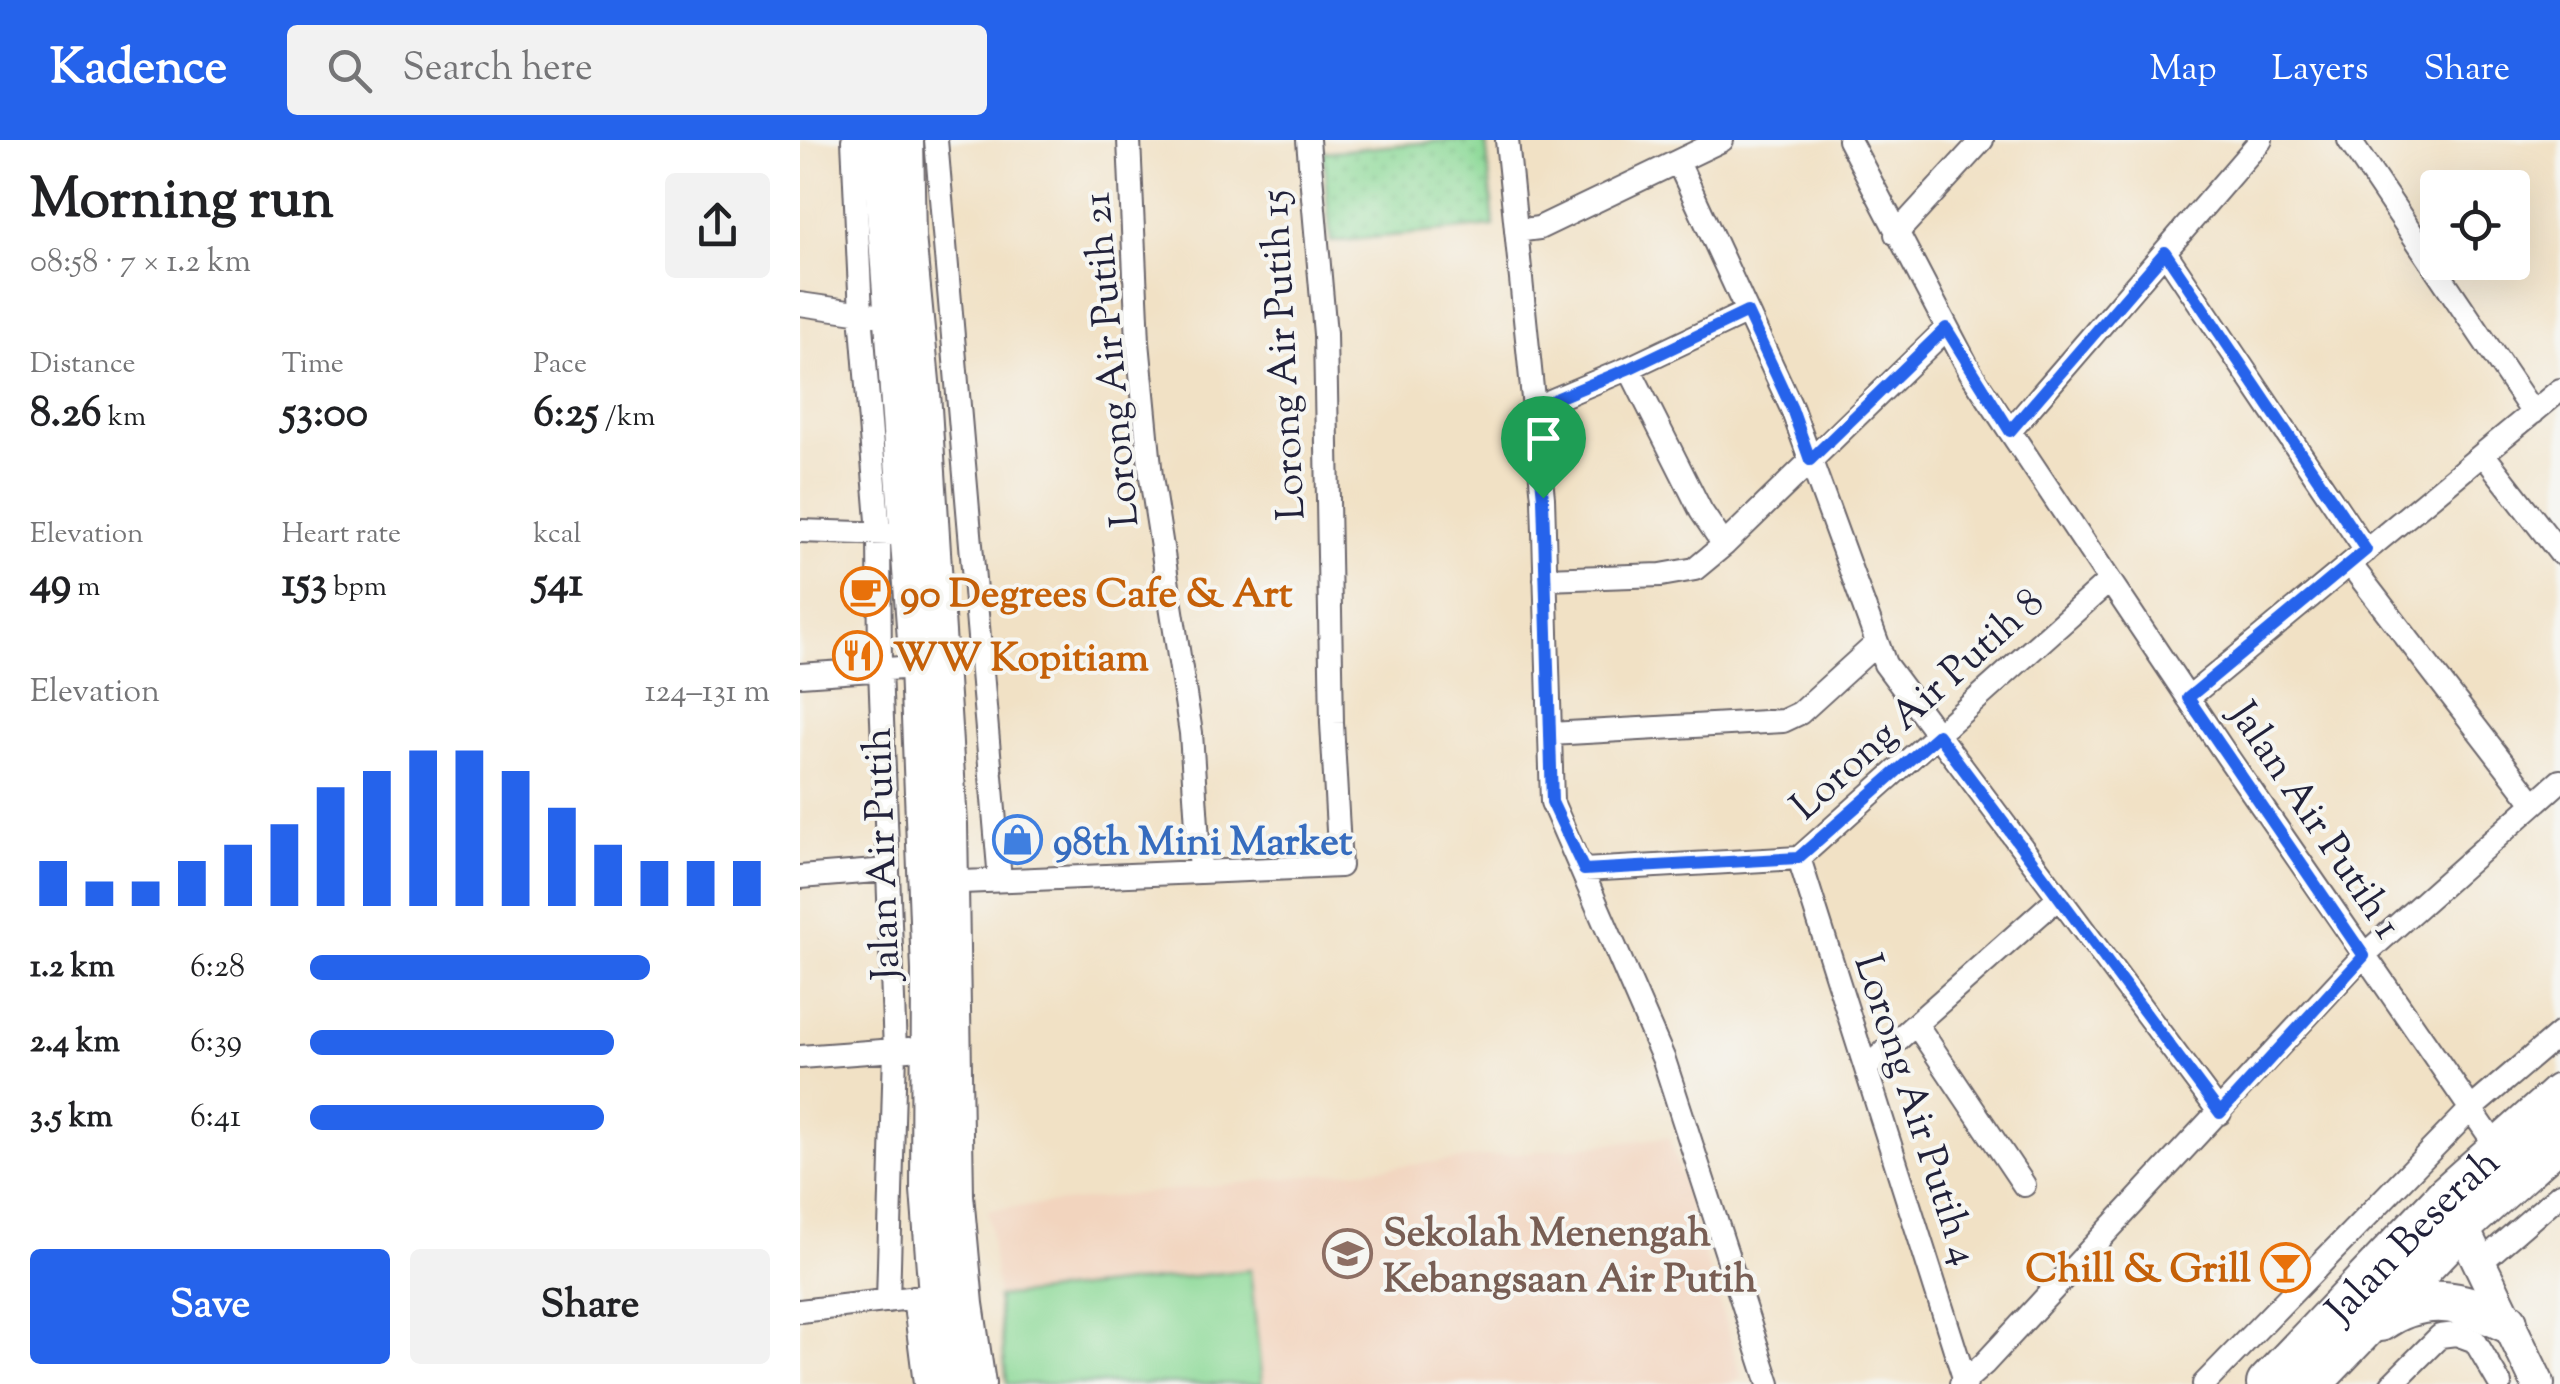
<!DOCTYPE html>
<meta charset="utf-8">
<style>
:root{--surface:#fff;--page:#f2f2f2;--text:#202124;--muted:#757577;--accent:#2563eb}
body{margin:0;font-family:"Sorts Mill Goudy",serif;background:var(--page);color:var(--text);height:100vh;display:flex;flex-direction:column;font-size:38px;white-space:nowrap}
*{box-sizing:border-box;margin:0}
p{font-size:32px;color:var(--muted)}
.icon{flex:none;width:55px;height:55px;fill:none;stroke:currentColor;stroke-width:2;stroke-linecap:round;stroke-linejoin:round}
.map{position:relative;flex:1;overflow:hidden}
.sheet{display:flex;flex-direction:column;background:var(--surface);width:800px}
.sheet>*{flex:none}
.buttons{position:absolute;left:1620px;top:30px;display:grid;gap:20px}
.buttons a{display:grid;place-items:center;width:110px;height:110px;border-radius:10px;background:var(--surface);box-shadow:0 10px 40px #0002;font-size:50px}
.pin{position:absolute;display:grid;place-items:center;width:85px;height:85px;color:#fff;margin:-102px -42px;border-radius:50% 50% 50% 0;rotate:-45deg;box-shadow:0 0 10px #0007}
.pin .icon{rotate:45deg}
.round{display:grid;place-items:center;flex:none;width:105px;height:105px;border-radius:10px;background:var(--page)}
.summary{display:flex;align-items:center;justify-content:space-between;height:170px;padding:0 30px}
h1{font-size:55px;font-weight:800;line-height:75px}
.figures{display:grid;grid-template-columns:repeat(3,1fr);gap:15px;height:170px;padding:10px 30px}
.figures div{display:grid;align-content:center}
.figures b{font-size:42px;font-weight:800}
.figures small{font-size:28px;font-weight:400}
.figures p{font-size:28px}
.chart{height:280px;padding:20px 30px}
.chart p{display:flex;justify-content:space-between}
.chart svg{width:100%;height:180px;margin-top:10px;stroke:var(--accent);stroke-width:6}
.button{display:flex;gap:20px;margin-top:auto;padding:20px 30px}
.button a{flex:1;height:115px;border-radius:10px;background:var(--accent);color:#fff;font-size:40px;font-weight:800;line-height:115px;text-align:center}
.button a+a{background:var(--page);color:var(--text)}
ul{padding:0 30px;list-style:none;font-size:32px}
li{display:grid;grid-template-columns:160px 120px 1fr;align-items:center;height:75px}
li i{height:25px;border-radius:12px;background:var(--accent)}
header{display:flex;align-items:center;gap:60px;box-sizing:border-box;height:140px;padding:0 50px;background:var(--accent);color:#fff}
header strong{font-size:48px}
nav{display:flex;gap:55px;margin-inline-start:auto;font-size:35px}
.search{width:700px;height:90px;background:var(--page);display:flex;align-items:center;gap:25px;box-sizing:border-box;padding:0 35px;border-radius:10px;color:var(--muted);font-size:38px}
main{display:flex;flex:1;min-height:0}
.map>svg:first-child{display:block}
.built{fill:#f2d4be}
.grass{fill:#8cd997;stroke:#577e69;stroke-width:2.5}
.park{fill:url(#park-dots);stroke:#577e69;stroke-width:2.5}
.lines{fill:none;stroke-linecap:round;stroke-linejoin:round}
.street-casing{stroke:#6a656b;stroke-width:26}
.secondary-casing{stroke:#6a656b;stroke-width:36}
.highway-casing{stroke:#6a656b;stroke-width:44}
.street{stroke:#fff;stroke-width:22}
.secondary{stroke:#fff;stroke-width:32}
.highway{stroke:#fff;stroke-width:40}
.route-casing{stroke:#fff;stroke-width:20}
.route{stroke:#2563eb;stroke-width:12}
.labels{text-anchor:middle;stroke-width:8;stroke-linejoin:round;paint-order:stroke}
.street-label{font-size:40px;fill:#22223b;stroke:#f6f6f2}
.food-label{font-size:40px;font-weight:bold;fill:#c56008;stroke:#f6f6f2;text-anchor:start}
.shop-label{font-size:40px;font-weight:bold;fill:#366cbe;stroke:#f6f6f2;text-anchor:start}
.education-label{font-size:40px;font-weight:bold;fill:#785e54;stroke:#f6f6f2;text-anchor:start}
</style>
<header>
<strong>Kadence</strong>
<div class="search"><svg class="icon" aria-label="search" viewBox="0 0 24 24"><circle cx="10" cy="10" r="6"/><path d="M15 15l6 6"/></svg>Search here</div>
<nav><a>Map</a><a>Layers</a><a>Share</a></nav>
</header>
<main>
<section class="sheet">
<div class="summary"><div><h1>Morning run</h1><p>08:58 · 7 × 1.2 km</p></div><a class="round"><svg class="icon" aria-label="share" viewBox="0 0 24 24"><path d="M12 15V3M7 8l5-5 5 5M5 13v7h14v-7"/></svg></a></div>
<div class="figures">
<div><p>Distance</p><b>8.26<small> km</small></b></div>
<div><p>Time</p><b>53:00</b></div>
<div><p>Pace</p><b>6:25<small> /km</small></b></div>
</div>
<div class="figures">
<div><p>Elevation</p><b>49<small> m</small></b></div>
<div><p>Heart rate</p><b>153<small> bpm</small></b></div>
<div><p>kcal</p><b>541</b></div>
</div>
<div class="chart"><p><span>Elevation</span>124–131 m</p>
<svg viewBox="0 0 160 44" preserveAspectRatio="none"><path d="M5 44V33M15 44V38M25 44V38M35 44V33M45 44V29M55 44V24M65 44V15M75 44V11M85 44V6M95 44V6M105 44V11M115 44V20M125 44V29M135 44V33M145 44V33M155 44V33"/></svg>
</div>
<ul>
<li><b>1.2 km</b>6:28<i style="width:74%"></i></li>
<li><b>2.4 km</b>6:39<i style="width:66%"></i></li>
<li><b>3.5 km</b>6:41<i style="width:64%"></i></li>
</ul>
<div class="button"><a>Save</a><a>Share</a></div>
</section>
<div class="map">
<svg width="1760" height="1244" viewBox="0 0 1760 1244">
<defs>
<pattern id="park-dots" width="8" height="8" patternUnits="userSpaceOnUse" patternTransform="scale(2.5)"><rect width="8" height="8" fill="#8cd997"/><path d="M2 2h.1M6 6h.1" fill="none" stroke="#78ba83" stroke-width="1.8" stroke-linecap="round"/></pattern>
</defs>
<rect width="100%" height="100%" fill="#f6f6f2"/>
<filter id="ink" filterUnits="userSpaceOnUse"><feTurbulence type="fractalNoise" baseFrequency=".01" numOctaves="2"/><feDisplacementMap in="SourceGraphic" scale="20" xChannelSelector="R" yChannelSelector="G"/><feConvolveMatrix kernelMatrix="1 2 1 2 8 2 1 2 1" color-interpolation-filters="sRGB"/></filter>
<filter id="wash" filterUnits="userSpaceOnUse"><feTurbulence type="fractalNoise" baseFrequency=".0048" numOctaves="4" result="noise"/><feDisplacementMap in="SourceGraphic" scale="40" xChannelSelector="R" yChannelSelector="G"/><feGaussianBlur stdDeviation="2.25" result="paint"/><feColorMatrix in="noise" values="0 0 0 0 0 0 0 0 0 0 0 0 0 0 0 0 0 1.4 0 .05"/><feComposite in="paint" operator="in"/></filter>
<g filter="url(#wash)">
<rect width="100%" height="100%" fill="#f1e1c5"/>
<path class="built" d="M869 997 942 1238 930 1244H207L188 1070Z"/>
<path class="grass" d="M450 1130 462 1244H207L197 1157Z"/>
<path class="park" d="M651 0H686L694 86 531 102 523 12Z"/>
</g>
<g filter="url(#ink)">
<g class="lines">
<defs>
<path id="street" d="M53 0 61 173 79 393 80 529 95 910 88 1161
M136 0 200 740
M329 0 338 202 351 337 391 593 400 732
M707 0 743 358 752 662 864 920 969 1244
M1049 0 1171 233 1427 616 1704 1017
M1549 0 1733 273
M878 22 992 269 1085 524 1420 973
M716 91 739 88 922 0
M1096 94 1182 0
M1365 112 1566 411
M0 164 76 175
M829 228 901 371 924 405
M734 268 829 228 947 172
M1210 291 1461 0
M1683 314 1760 413
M0 391 91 394
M1550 424 1734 663
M745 439 861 435 895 429 924 405 1146 189
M0 535 116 527
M1388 558 1760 250
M750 594 983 581 1000 573 1077 503
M999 718 1166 1244
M784 730 999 718 1309 441
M0 737 88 730
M138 743 540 726 532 583 525 194 508 0
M1116 884 1224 1045
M0 917 109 909
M1066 928 1259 757
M1680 1123 1760 1054
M114 1157 125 1244
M0 1171 135 1155
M1161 1244 1184 1224 1564 815 1760 641
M1404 1244 1672 968 1760 893
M1592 1244 1640 1196 1656 1194 1675 1201 1700 1244"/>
<path id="secondary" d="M78 0 116 527 128 830 127 1050 135 1155 149 1244
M107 0 109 96 124 252 151 684 157 1055 167 1164 179 1244
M1653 1068 1738 1244"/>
<g id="highway">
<path d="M1580 1181C1624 1151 1662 1160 1707 1182"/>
<path id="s1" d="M1467 1244 1647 1055 1760 954"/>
<path d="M1511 1244 1662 1086 1760 998"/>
</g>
</defs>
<use href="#street" class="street-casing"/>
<use href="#secondary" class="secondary-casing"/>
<use href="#highway" class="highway-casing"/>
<use href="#street" class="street"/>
<use href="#secondary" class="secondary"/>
<use href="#highway" class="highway"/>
</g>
</g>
<g class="lines" filter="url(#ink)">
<defs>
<path id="route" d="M1365 112 1566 410 1388 558 1564 816 1420 973 1138 595 998 718 784 730 752 662 743 358 734 268 830 228 947 172 992 269 1010 320 1146 188 1210 291Z"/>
</defs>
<use href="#route" class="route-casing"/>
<use href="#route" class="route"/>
</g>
<defs>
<symbol id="cafe-ring" viewBox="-11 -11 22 22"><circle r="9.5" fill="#f6f6f2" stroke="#e8710a" stroke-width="1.5"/><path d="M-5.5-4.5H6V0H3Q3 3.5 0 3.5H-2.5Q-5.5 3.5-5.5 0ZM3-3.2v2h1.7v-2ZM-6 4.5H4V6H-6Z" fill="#e8710a"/></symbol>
<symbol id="restaurant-ring" viewBox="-11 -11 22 22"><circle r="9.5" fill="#f6f6f2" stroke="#e8710a" stroke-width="1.5"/><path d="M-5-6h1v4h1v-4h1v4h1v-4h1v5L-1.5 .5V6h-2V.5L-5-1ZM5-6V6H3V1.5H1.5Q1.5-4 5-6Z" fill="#e8710a"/></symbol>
<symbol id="shop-ring" viewBox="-11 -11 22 22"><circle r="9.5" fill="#f6f6f2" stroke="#3f7fe0" stroke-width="1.5"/><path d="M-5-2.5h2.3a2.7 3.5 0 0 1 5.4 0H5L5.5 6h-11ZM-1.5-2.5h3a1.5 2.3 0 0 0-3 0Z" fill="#3f7fe0"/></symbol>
<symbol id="school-ring" viewBox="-11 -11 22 22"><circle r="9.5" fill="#f6f6f2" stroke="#8d6e63" stroke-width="1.5"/><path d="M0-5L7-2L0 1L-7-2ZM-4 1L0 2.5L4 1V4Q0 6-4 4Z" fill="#8d6e63"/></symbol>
<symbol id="bar-ring" viewBox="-11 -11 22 22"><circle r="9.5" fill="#f6f6f2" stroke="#e8710a" stroke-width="1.5"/><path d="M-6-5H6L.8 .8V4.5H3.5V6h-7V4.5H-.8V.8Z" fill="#e8710a"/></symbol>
</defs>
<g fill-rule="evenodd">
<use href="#cafe-ring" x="38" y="424" width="55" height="55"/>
<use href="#restaurant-ring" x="30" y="488" width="55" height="55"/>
<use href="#shop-ring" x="190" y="672" width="55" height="55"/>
<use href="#school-ring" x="520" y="1086" width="55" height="55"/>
<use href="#bar-ring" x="1458" y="1100" width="55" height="55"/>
</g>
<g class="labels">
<g class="street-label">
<text transform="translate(481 215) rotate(-93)" y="14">Lorong Air Putih 15</text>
<text transform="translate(309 220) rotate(-95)" y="14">Lorong Air Putih 21</text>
<text transform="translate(1116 563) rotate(-42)" y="14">Lorong Air Putih 8</text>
<text transform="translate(1517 679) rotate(56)" y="14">Jalan Air Putih 1</text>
<text transform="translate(80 714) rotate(-92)" y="14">Jalan Air Putih</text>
<text transform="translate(1118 969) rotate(72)" y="14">Lorong Air Putih 4</text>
<text dy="14" stroke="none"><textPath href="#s1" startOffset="208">Jalan Beserah</textPath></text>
</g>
<g class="food-label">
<text x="100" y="466">90 Degrees Cafe &amp; Art</text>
<text x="93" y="530">WW Kopitiam</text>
<text x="1451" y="1141" text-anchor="end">Chill &amp; Grill</text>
</g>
<g class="shop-label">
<text x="253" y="714">98th Mini Market</text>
</g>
<g class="education-label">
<text x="583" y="1105">Sekolah Menengah<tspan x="583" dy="46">Kebangsaan Air Putih</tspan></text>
</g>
</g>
</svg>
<div class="buttons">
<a><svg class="icon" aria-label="locate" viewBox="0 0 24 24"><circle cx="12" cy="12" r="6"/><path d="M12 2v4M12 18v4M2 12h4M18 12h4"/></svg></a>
</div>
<div class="pin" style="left:743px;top:358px;background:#1e9e55"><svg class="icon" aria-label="arrive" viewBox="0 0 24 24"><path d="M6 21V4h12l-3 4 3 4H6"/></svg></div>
</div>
</main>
